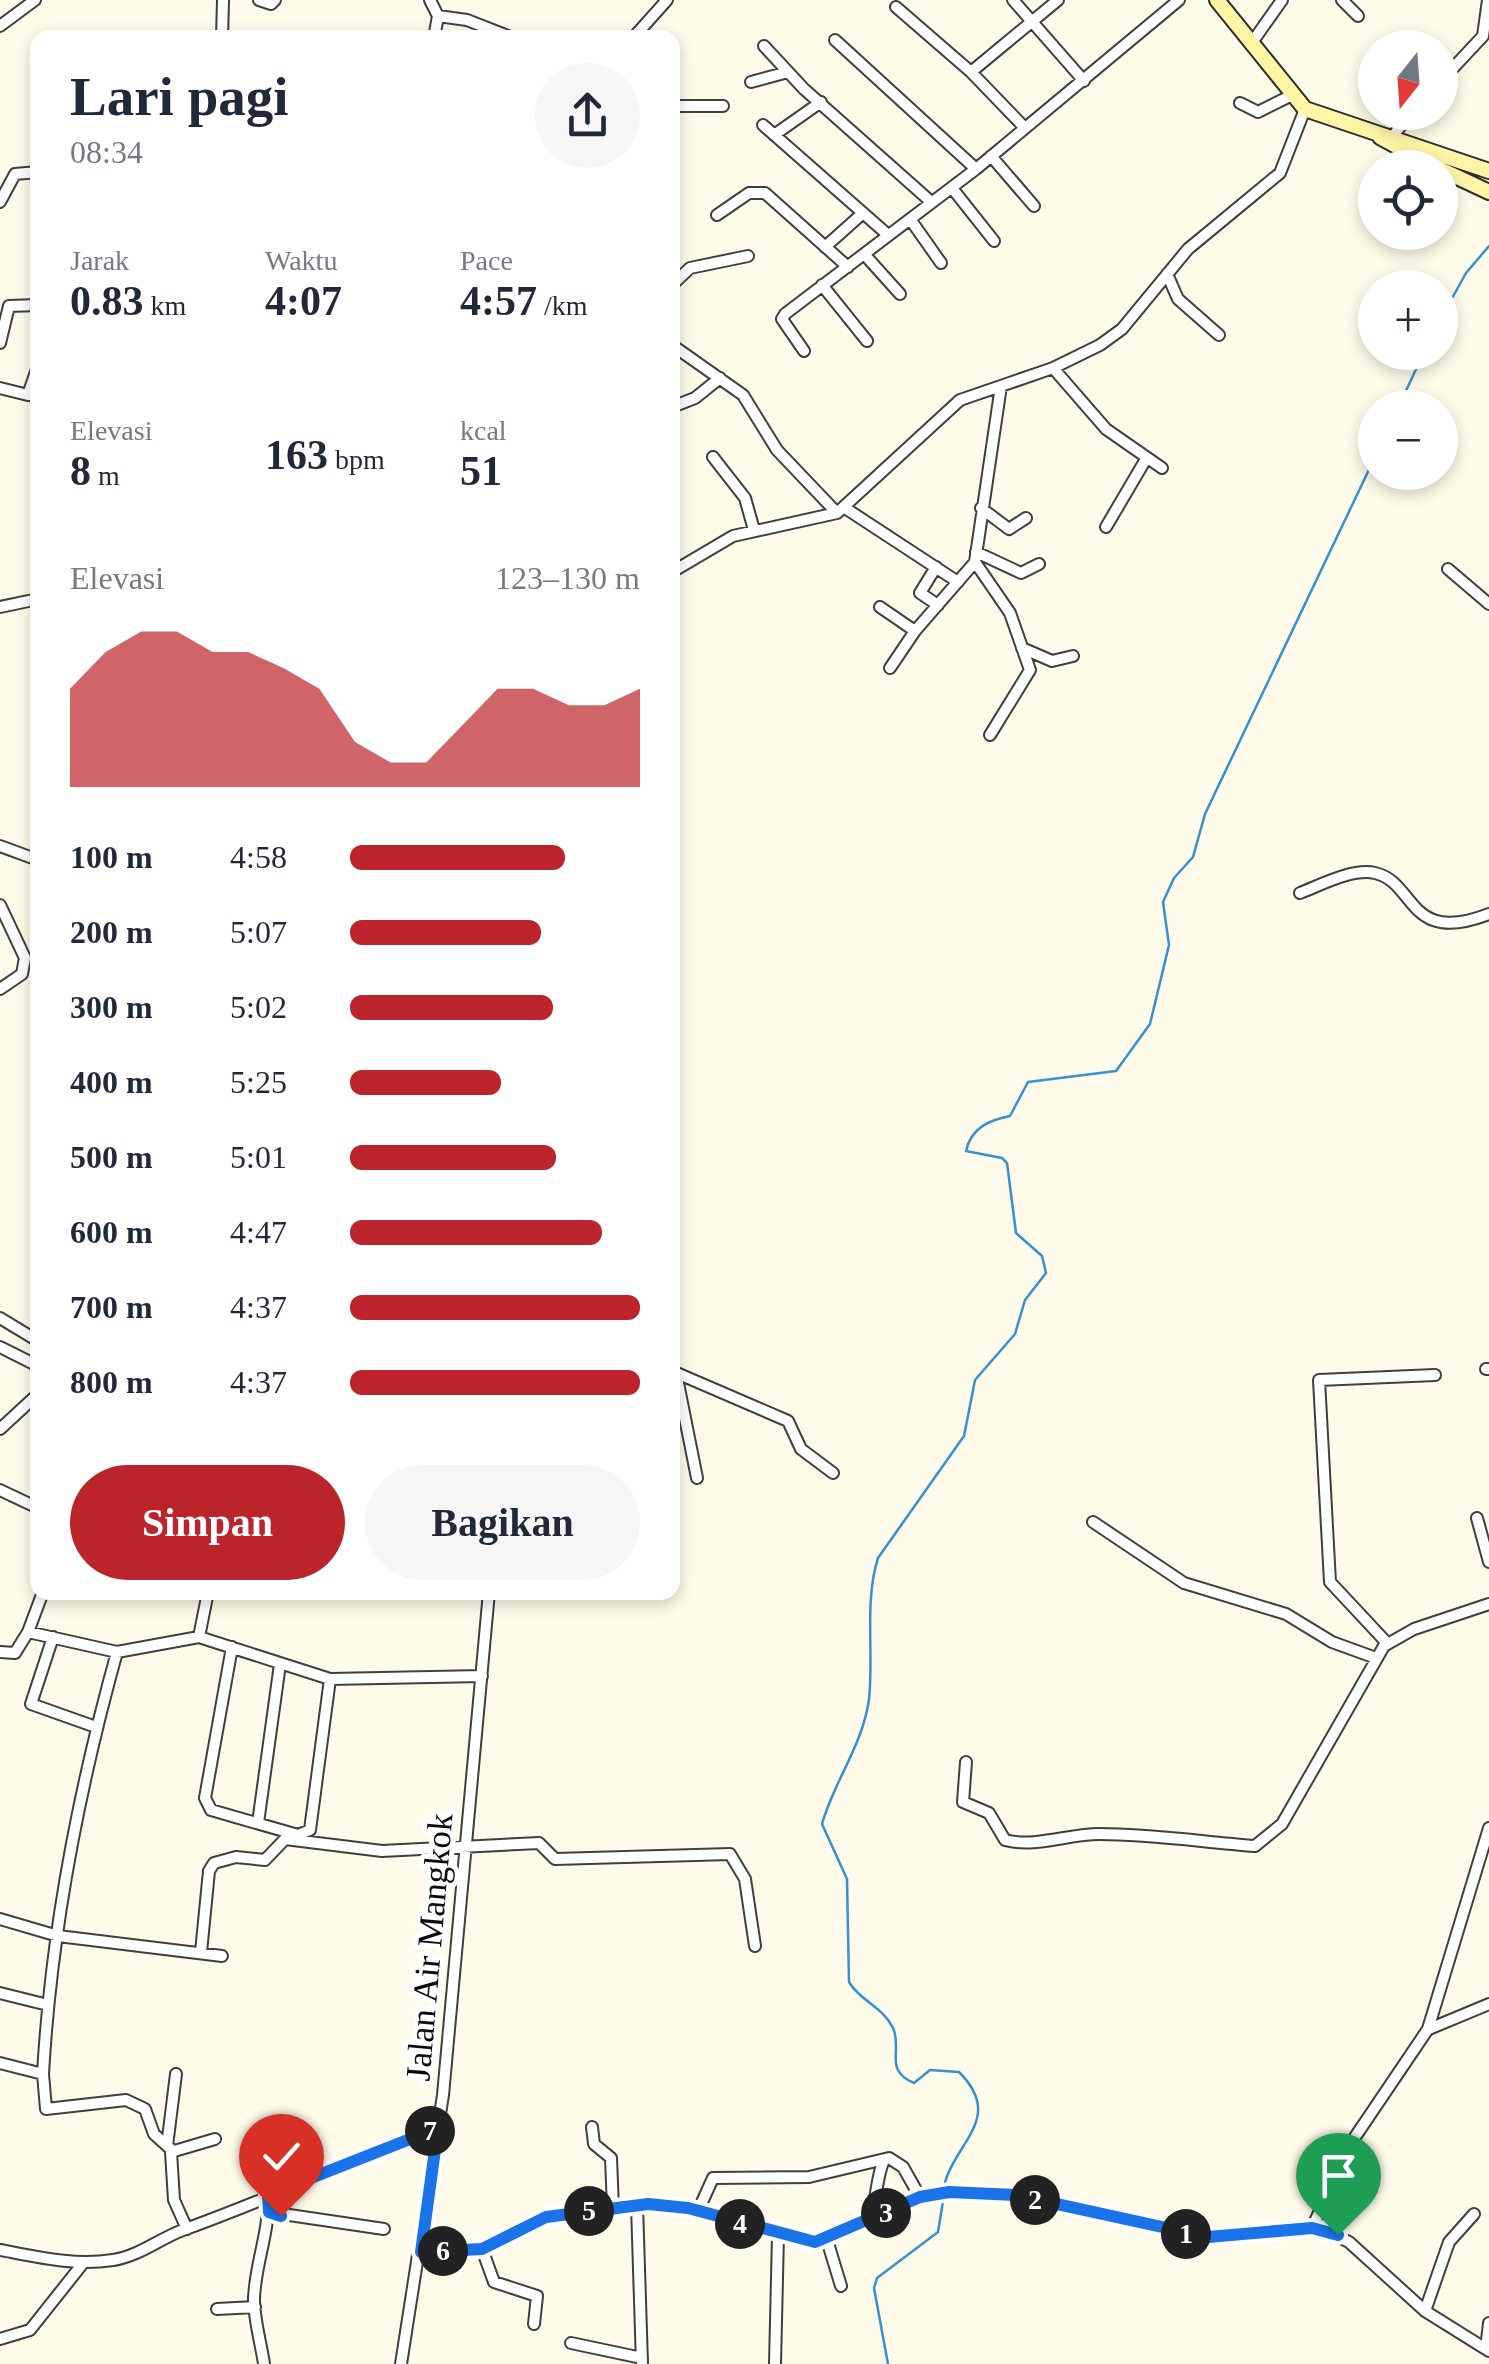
<!DOCTYPE html>
<html lang="id">
<meta charset="utf-8">
<style>
:root{--surface:#fff;--page:#f6f6f7;--text:#1f2937;--muted:#747a83;--accent:#bb242b}
body{margin:0;font-family:"Times New Roman",serif;background:var(--page);color:var(--text);height:100vh;display:flex;flex-direction:column;font-size:38px;white-space:nowrap}
*{box-sizing:border-box;margin:0}
p{font-size:32px;color:var(--muted)}
.icon{flex:none;width:55px;height:55px;fill:none;stroke:currentColor;stroke-width:2;stroke-linecap:round;stroke-linejoin:round}
.map{position:relative;flex:1;overflow:hidden}
.panel{position:absolute;left:30px;top:30px;width:650px;height:1570px;display:flex;flex-direction:column;background:var(--surface);border-radius:20px;box-shadow:0 5px 15px #0003}
.panel>*{flex:none}
.needle{width:65px;rotate:197deg}
.controls{position:absolute;left:1358px;top:30px;display:grid;gap:20px}
.controls a{display:grid;place-items:center;width:100px;height:100px;border-radius:50%;background:var(--surface);box-shadow:0 5px 15px #0003;font-size:50px}
.pin{position:absolute;display:grid;place-items:center;width:85px;height:85px;color:#fff;margin:-102px -42px;border-radius:50% 50% 50% 0;rotate:-45deg;box-shadow:0 0 10px #0007}
.pin .icon{rotate:45deg}
.km{position:absolute;width:50px;height:50px;margin:-25px;border-radius:50%;background:#222;color:#fff;font-size:28px;line-height:50px;text-align:center}
.round{display:grid;place-items:center;flex:none;width:105px;height:105px;border-radius:52px;background:var(--page)}
.head{display:flex;align-items:center;justify-content:space-between;height:170px;padding:0 40px}
h1{font-size:55px;font-weight:700;line-height:75px}
.stats{display:grid;grid-template-columns:repeat(3,1fr);gap:15px;height:170px;padding:10px 40px}
.stats div{display:grid;align-content:center}
.stats b{font-size:42px;font-weight:700}
.stats small{font-size:28px;font-weight:400}
.stats p{font-size:28px}
.chart{height:280px;padding:20px 40px}
.chart p{display:flex;justify-content:space-between}
.chart svg{width:100%;height:180px;margin-top:10px;fill:var(--accent);opacity:.7}
.cta{display:flex;gap:20px;margin-top:auto;padding:20px 40px}
.cta a{flex:1;height:115px;border-radius:60px;background:var(--accent);color:#fff;font-size:40px;font-weight:700;line-height:115px;text-align:center}
.cta a+a{background:var(--page);color:var(--text)}
ul{padding:0 40px;list-style:none;font-size:32px}
li{display:grid;grid-template-columns:160px 120px 1fr;align-items:center;height:75px}
li i{height:25px;border-radius:12px;background:var(--accent)}
.map>svg:first-child{display:block}
.lines{fill:none;stroke-linecap:round;stroke-linejoin:round}
.stream{stroke:#3691cd;stroke-width:2.5}
.street-casing{stroke:#3f3f3f;stroke-width:14}
.secondary-casing{stroke:#2e2e2e;stroke-width:18}
.street{stroke:#fff;stroke-width:10}
.secondary{stroke:#fff5a5;stroke-width:14}
.route-casing{stroke:#fff;stroke-width:20}
.route{stroke:#1a73e8;stroke-width:12}
.labels{text-anchor:middle;stroke-width:10;stroke-linejoin:round;paint-order:stroke}
.street-label{font-size:35px;fill:#0c0c0c;stroke:#fff}
</style>
<div class="map">
<svg width="1489" height="2364" viewBox="0 0 1489 2364">
<rect width="100%" height="100%" fill="#fffbea"/>
<g class="lines">
<path class="stream" d="M1440 320 1466 273 1489 246
M1398 408 1424 352
M943 2193C948 2145 1008 2121 959 2072L930 2070 914 2083C883 2070 903 2050 893 2028 883 2007 860 2001 849 1982L847 1879 822 1824C834 1781 863 1745 869 1699 874 1653 864 1602 878 1558L964 1436 975 1380 1015 1334 1025 1300 1046 1273 1042 1256 1016 1233 1007 1163 1002 1158 966 1151C971 1128 989 1120 1010 1116L1028 1082 1116 1071 1150 1024 1169 945 1163 902 1174 878 1193 857 1205 814 1375 457
M888 2364 874 2288 877 2278 938 2232 943 2201"/>
<defs>
<path id="street" d="M259 0 271 4 275 0
M430 0 438 16 434 38
M1013 0 1084 81
M1342 0 1358 16
M896 7 971 72 1023 126
M438 16 467 20 513 38
M0 26 35 0
M222 38 223 0
M633 38 667 0
M835 40 976 169
M1251 44 1282 0
M764 46 804 89 929 200
M971 72 1058 0
M751 82 788 72
M1440 82 1483 36 1488 0
M1240 103 1258 112 1290 96
M672 106H723
M763 125 887 234
M774 135 821 102
M1388 142 1412 112
M991 156 1034 206
M952 188 994 241
M0 202 15 174 38 172
M717 215 749 193H765L848 267
M910 219 941 263
M825 247 863 213
M864 254 900 294
M1167 274 1178 299 1219 335
M672 285 690 268 748 256
M822 285 867 341
M0 343 9 306 38 305
M672 345 743 395 777 450 837 513
M804 351 782 319 785 314 976 169 1179 0
M1053 368 1106 429 1162 468
M0 388 28 395 38 366
M672 407 695 398 720 378
M713 457 745 498 754 530
M845 508 958 582
M981 508 1009 529 1026 518
M1106 527 1146 459
M976 552 1021 573 1039 564
M975 562 1010 613 1030 670 990 735
M936 567 920 593 938 605
M1448 569 1489 604
M672 572 733 536 837 513 960 400 1053 368 1100 345 1122 329 1188 249 1280 173 1305 109
M0 607 38 599
M880 607 915 631
M1022 648 1052 661 1073 656
M890 668 915 631 975 562 1001 386
M0 846 38 860
M1300 893C1321 885 1352 868 1375 873 1416 882 1407 946 1489 914
M0 905 25 958 22 974 0 989
M0 1318 38 1341
M0 1347 38 1366
M1486 1369H1489
M672 1371 788 1421 801 1449 833 1473
M676 1373 697 1478
M0 1429 38 1394
M0 1490 38 1508
M1477 1518 1489 1562
M1093 1522 1184 1583 1286 1614 1332 1642 1376 1658
M28 1632 43 1592
M53 1637 31 1704 96 1727
M199 1637 208 1592
M1387 1643 1330 1582 1319 1380 1435 1375
M232 1647 205 1798 211 1810 298 1835 310 1830 330 1679
M0 1652 15 1653 28 1632 117 1652 199 1637 330 1679 482 1676
M966 1762 963 1802 989 1813 1005 1840C1035 1848 1068 1834 1099 1834 1152 1834 1202 1842 1255 1846L1282 1824 1384 1646 1414 1629 1489 1604
M258 1823 280 1664
M0 1919 58 1936 222 1956
M201 1952 209 1871 214 1863 236 1857 265 1860 285 1839 382 1851 539 1843 555 1859 730 1854 745 1879 755 1946
M0 1993 48 2005
M1429 2029 1489 2004
M0 2063 43 2074C51 1932 79 1789 117 1652
M43 2074 46 2109 126 2100 145 2109 154 2134 173 2151
M592 2127 594 2144 611 2158 613 2208
M167 2146 176 2074
M637 2205 642 2364
M698 2211 713 2178 809 2177 889 2158 903 2167 920 2197
M269 2212 384 2229
M869 2221C878 2200 875 2180 884 2160
M1312 2228 1351 2143 1428 2029 1489 1828
M187 2229 174 2200 171 2152 215 2139
M827 2240 841 2286
M482 2249 494 2282 537 2296 534 2324
M0 2250C38 2257 74 2266 113 2260 139 2256 159 2239 183 2230 269 2199 352 2161 438 2128
M421 2252 482 2249 547 2217 648 2204 688 2208 815 2243 920 2197 984 2192 1208 2237 1324 2230 1349 2242 1425 2311 1489 2351
M217 2309 255 2307
M1425 2311 1449 2242 1474 2214
M0 2339 30 2330 84 2262
M571 2343 642 2358
M1486 2349 1489 2323
M264 2364C261 2343 254 2320 254 2299 255 2263 270 2232 268 2195
M401 2364 443 2095 489 1592
M775 2364 778 2235"/>
<path id="secondary" d="M1217 0 1305 109 1489 171
M1380 137 1437 168
M1440 169 1489 192"/>
</defs>
<use href="#street" class="street-casing"/>
<use href="#secondary" class="secondary-casing"/>
<use href="#street" class="street"/>
<use href="#secondary" class="secondary"/>
</g>
<g class="lines">
<defs>
<path id="route" d="M281 2216 269 2212 268 2195 438 2128 421 2252 482 2249 546 2217 648 2204 688 2208 815 2242 920 2197 949 2192 1016 2195 1208 2237 1312 2228 1338 2235"/>
</defs>
<use href="#route" class="route-casing"/>
<use href="#route" class="route"/>
</g>
<g class="labels">
<g class="street-label">
<text transform="translate(429 1947) rotate(-85)" y="12">Jalan Air Mangkok</text>
</g>
</g>
</svg>
<div class="controls">
<a><svg class="needle" viewBox="-14 -14 28 28"><path d="M0-13l5 13h-10z" fill="#e53935"/><path d="M0 13l5-13h-10z" fill="#747a83"/></svg></a>
<a><svg class="icon" aria-label="locate" viewBox="0 0 24 24"><circle cx="12" cy="12" r="6"/><path d="M12 2v4M12 18v4M2 12h4M18 12h4"/></svg></a>
<a>+</a>
<a>−</a>
</div>
<div class="pin" style="left:1338px;top:2235px;background:#1e9e55"><svg class="icon" aria-label="arrive" viewBox="0 0 24 24"><path d="M6 21V4h12l-3 4 3 4H6"/></svg></div>
<div class="pin" style="left:281px;top:2216px;background:#d93025"><svg class="icon" aria-label="check" viewBox="0 0 24 24"><path d="M5 12l5 5 9-10"/></svg></div>
<b class="km" style="left:1186px;top:2234px">1</b>
<b class="km" style="left:1035px;top:2200px">2</b>
<b class="km" style="left:886px;top:2213px">3</b>
<b class="km" style="left:740px;top:2224px">4</b>
<b class="km" style="left:589px;top:2211px">5</b>
<b class="km" style="left:443px;top:2251px">6</b>
<b class="km" style="left:430px;top:2131px">7</b>
<section class="panel">
<div class="head"><div><h1>Lari pagi</h1><p>08:34</p></div><a class="round"><svg class="icon" aria-label="share" viewBox="0 0 24 24"><path d="M12 15V3M7 8l5-5 5 5M5 13v7h14v-7"/></svg></a></div>
<div class="stats">
<div><p>Jarak</p><b>0.83<small> km</small></b></div>
<div><p>Waktu</p><b>4:07</b></div>
<div><p>Pace</p><b>4:57<small> /km</small></b></div>
</div>
<div class="stats">
<div><p>Elevasi</p><b>8<small> m</small></b></div>
<div><b>163<small> bpm</small></b></div>
<div><p>kcal</p><b>51</b></div>
</div>
<div class="chart"><p><span>Elevasi</span>123–130 m</p>
<svg viewBox="0 0 160 44" preserveAspectRatio="none"><path d="M0 44V20L10 11L20 6L30 6L40 11L50 11L60 15L70 20L80 33L90 38L100 38L110 29L120 20L130 20L140 24L150 24L160 20V44z"/></svg>
</div>
<ul>
<li><b>100 m</b>4:58<i style="width:74%"></i></li>
<li><b>200 m</b>5:07<i style="width:66%"></i></li>
<li><b>300 m</b>5:02<i style="width:70%"></i></li>
<li><b>400 m</b>5:25<i style="width:52%"></i></li>
<li><b>500 m</b>5:01<i style="width:71%"></i></li>
<li><b>600 m</b>4:47<i style="width:87%"></i></li>
<li><b>700 m</b>4:37<i style="width:100%"></i></li>
<li><b>800 m</b>4:37<i style="width:100%"></i></li>
</ul>
<div class="cta"><a>Simpan</a><a>Bagikan</a></div>
</section>
</div>
